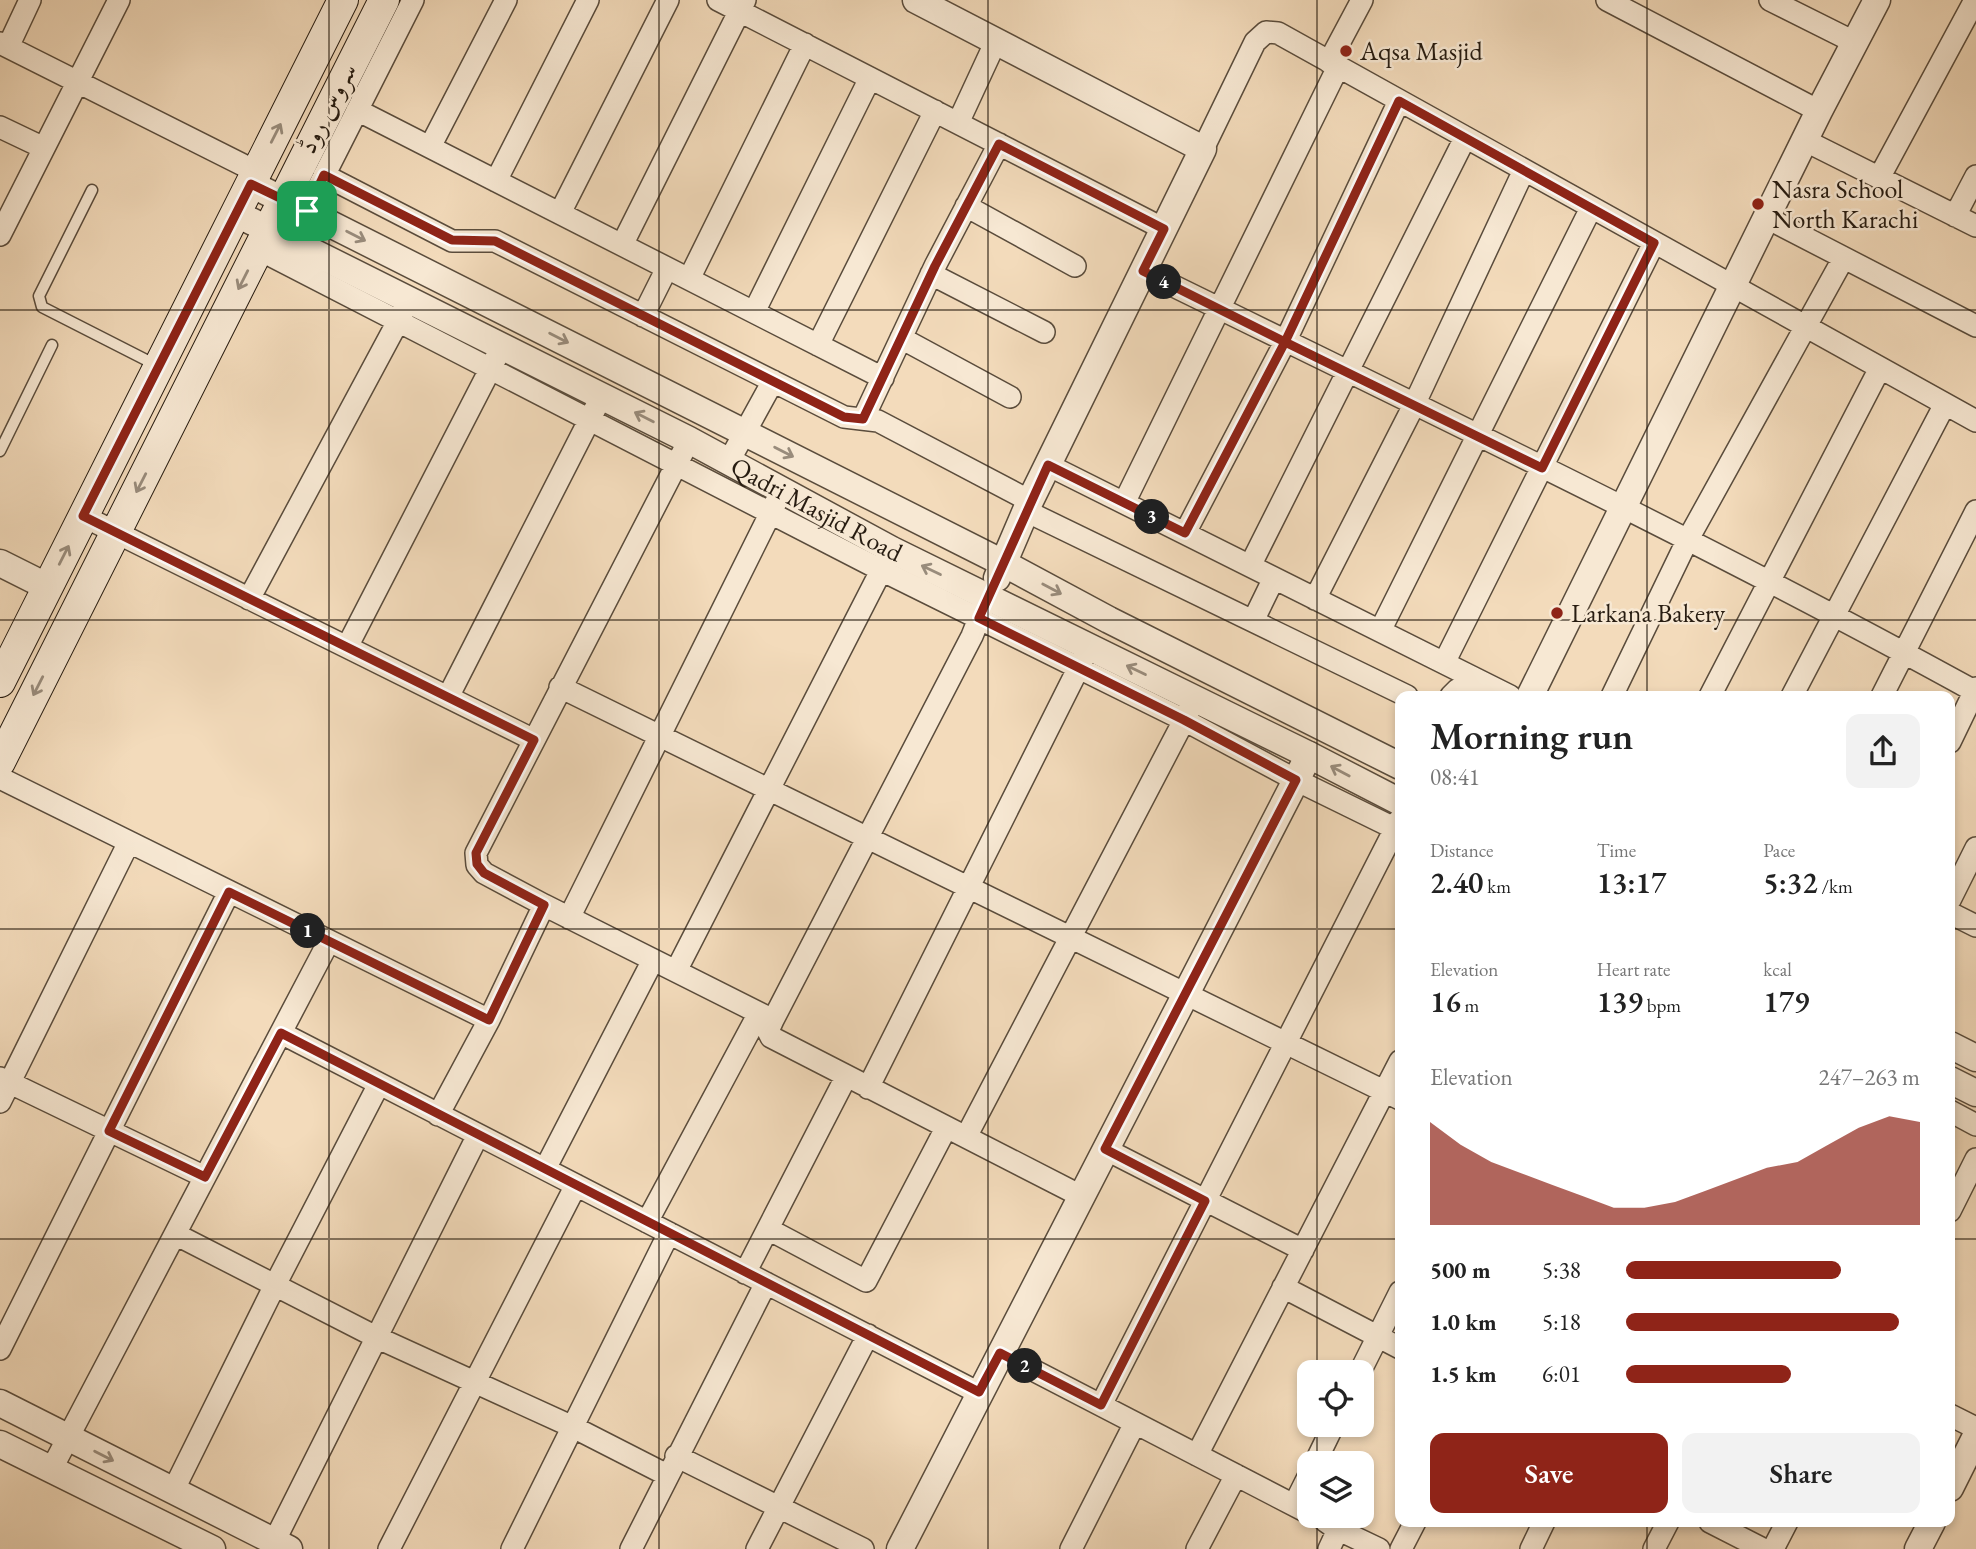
<!DOCTYPE html>
<meta charset="utf-8">
<style>
:root{--surface:#fff;--page:#f2f2f2;--text:#222;--muted:#767676;--accent:#8f2418}
body{margin:0;font-family:"EB Garamond",Amiri,serif;background:var(--page);color:var(--text);height:100vh;display:flex;flex-direction:column;font-size:26px;white-space:nowrap}
*{box-sizing:border-box;margin:0}
p{font-size:23px;color:var(--muted)}
.icon{flex:none;width:38px;height:38px;fill:none;stroke:currentColor;stroke-width:2;stroke-linecap:round;stroke-linejoin:round}
.map{position:relative;flex:1;overflow:hidden}
.drawer{position:absolute;left:1395px;top:691px;width:560px;height:836px;display:flex;flex-direction:column;background:var(--surface);border-radius:14px;box-shadow:0 4px 10px #0003}
.drawer>*{flex:none}
.fabs{position:absolute;left:1297px;top:1360px;display:grid;gap:14px}
.fabs a{display:grid;place-items:center;width:77px;height:77px;border-radius:14px;background:var(--surface);box-shadow:0 4px 10px #0003;font-size:35px}
.pin{position:absolute;display:grid;place-items:center;width:60px;height:60px;color:#fff;margin:-30px;border-radius:14px;box-shadow:0 4px 10px #0006}
.km{position:absolute;width:35px;height:35px;margin:-18px;border-radius:50%;background:#222;color:#fff;font-size:19px;line-height:35px;text-align:center}
.round{display:grid;place-items:center;flex:none;width:74px;height:74px;border-radius:14px;background:var(--page)}
.head{display:flex;align-items:center;justify-content:space-between;height:119px;padding:0 35px}
h1{font-size:38px;font-weight:600;line-height:52px}
.stats{display:grid;grid-template-columns:repeat(3,1fr);gap:10px;height:119px;padding:7px 35px}
.stats div{display:grid;align-content:center}
.stats b{font-size:30px;font-weight:600}
.stats small{font-size:19px;font-weight:400}
.stats p{font-size:19px}
.chart{height:196px;padding:14px 35px}
.chart p{display:flex;justify-content:space-between}
.chart svg{width:100%;height:126px;margin-top:7px;fill:var(--accent);opacity:.7}
.button{display:flex;gap:14px;margin-top:auto;padding:14px 35px}
.button a{flex:1;height:80px;border-radius:14px;background:var(--accent);color:#fff;font-size:28px;font-weight:600;line-height:80px;text-align:center}
.button a+a{background:var(--page);color:var(--text)}
ul{padding:0 35px;list-style:none;font-size:23px}
li{display:grid;grid-template-columns:112px 84px 1fr;align-items:center;height:52px}
li i{height:18px;border-radius:9px;background:var(--accent)}
.map>svg:first-child{display:block}
.lines{fill:none;stroke-linecap:round;stroke-linejoin:round}
.service-casing{stroke:#5a4c3c;stroke-width:13}
.minor-casing{stroke:#5a4c3c;stroke-width:24}
.tertiary-casing{stroke:#5a4c3c;stroke-width:29}
.secondary-casing{stroke:#271c11;stroke-width:32}
.service{stroke:#f7e8d3;stroke-width:10}
.minor{stroke:#f7e8d3;stroke-width:21}
.tertiary{stroke:#f7e8d3;stroke-width:26}
.secondary{stroke:#f7e8d3;stroke-width:30}
.oneway{stroke:#998c7c}
.route-casing{stroke:#fff;stroke-width:14}
.route{stroke:#8f2418;stroke-width:9}
.grid{fill:none;stroke:#271c11;stroke-width:2;stroke-opacity:0.55}
.poi-dot{fill:#8f2418;stroke:#f7e8d3;stroke-width:2.5}
.labels{text-anchor:middle;stroke-width:5;stroke-linejoin:round;paint-order:stroke}
.poi-label{font-size:26px;fill:#271c11;stroke:#f7e8d3;text-anchor:start}
.street-label{font-size:26px;fill:#271c11;stroke:#f7e8d3}
</style>
<div class="map">
<svg width="1976" height="1549" viewBox="0 0 1976 1549">
<rect width="100%" height="100%" fill="#f3dbbb"/>
<filter id="stains"><feTurbulence type="fractalNoise" baseFrequency=".00286" numOctaves="4"/><feColorMatrix values="0 0 0 0 .2 0 0 0 0 .09 0 0 0 0 .02 0 0 0 .5 -.17"/></filter>
<radialGradient id="worn" r=".72"><stop offset=".6" stop-color="#630" stop-opacity="0"/><stop offset="1" stop-color="#630" stop-opacity=".3"/></radialGradient>
<g class="lines">
<defs>
<path id="service" d="M92 190 39 296 42 307 156 365
M0 451 52 345"/>
<path id="minor" d="M718 0 1164 229
M1607 0 1819 111
M1770 0 1856 43
M0 43 257 172
M8 47 30 0
M1329 62 1362 0
M357 110 883 378
M958 123 996 41
M0 127 44 148
M1806 141 1976 226
M430 147 506 0
M1203 149 1255 42 1266 32 1278 33 1976 421
M324 175 452 241H495L844 417 878 421 1030 501
M1879 178 1975 0
M496 181 588 0
M966 206 1075 266
M560 213 668 0
M1955 216 1976 176
M1767 218 1976 326
M0 235 119 0
M291 241 413 0
M622 245 745 0
M258 249 881 570 1184 720 1296 780 1400 831
M1143 271C1422 408 1704 542 1976 692
M931 274 1044 332
M689 279 805 44
M754 312 870 78
M643 316 667 268
M901 338 1010 397
M818 345 935 111
M863 419 935 266 999 144
M729 461 773 381
M1048 465 1510 696
M1124 503 1338 67
M1026 511 1407 696
M83 516 534 740
M1185 533 1285 342 1399 101
M1250 566 1465 138
M249 599 403 312
M1315 599 1414 405 1524 170
M1253 621 1274 578
M1380 631 1591 208
M347 647 498 354
M1444 663 1654 243
M560 687 1400 1099
M1451 696 1457 690 1475 679
M1612 696 1687 541 1843 259
M1710 696 1880 368
M1792 696 1945 404
M1882 696 1976 511
M448 697 596 407
M1950 742 1976 688
M0 778 489 1020
M1950 900 1976 848
M544 905 773 1020 768 1031 771 1037 1081 1196
M1950 913 1976 926
M569 918 777 500
M676 971 887 559
M773 1020 972 636 984 606
M281 1033 979 1393
M0 1078 205 1177
M868 1088 1085 655
M0 1102 129 842
M1950 1111 1976 1125
M438 1115 489 1020 544 905 484 873 477 865 476 853 684 450
M966 1137 1191 707
M1105 1149 1303 1250
M545 1169 653 960
M1950 1211 1976 1159
M647 1222 759 1013
M768 1229 866 1281 946 1128
M175 1234 378 1338 573 1427 667 1475
M745 1273 846 1077
M1283 1287 1400 1348
M0 1349 229 892
M1000 1353 1309 1513
M1360 1372 1400 1292
M1101 1405 1400 819
M1950 1415 1976 1428
M1197 1455 1400 1061
M676 1456 863 1549
M1315 1463 1334 1424
M51 1470 329 941
M173 1491 275 1285 379 1084
M1294 1505 1309 1475
M1325 1521 1335 1528 1336 1534 1329 1549
M1710 1522 1763 1549
M1335 1528 1379 1549
M274 1542 478 1135
M389 1549 576 1185
M512 1549 669 1233
M631 1549 766 1283
M757 1549 868 1335
M1071 1549 1135 1423
M1197 1549 1236 1475
M1401 1549 1415 1522
M1531 1549 1544 1522
M1654 1549 1668 1522
M1773 1549 1787 1522"/>
<g id="tertiary">
<path d="M916 0 1203 149 1030 501 997 578"/>
<path d="M251 184 1003 563 1109 620 1400 766"/>
<path id="s1" d="M235 213 689 440 892 550 1309 755 1400 802"/>
<path d="M0 563 48 587"/>
<path d="M1530 696 1819 111 1877 0"/>
<path d="M1950 1045 1976 1058"/>
<path d="M1950 1080 1976 1093"/>
<path d="M0 1403 289 1549"/>
<path d="M0 1444 212 1549"/>
<path d="M1950 1488 1976 1436"/>
<path d="M900 1549 1309 755"/>
<path d="M1918 1549 1932 1522"/>
</g>
<path id="secondary" d="M0 682 343 0
M0 762 384 0"/>
</defs>
<use href="#service" class="service-casing"/>
<use href="#minor" class="minor-casing"/>
<use href="#tertiary" class="tertiary-casing"/>
<use href="#secondary" class="secondary-casing"/>
<use href="#service" class="service"/>
<use href="#minor" class="minor"/>
<use href="#tertiary" class="tertiary"/>
<use href="#secondary" class="secondary"/>
</g>
<defs><path id="oneway-shaft" d="M-6 0H5M1.5-3L5.5 0L1.5 3" fill="none" stroke-width="1.6" stroke-linecap="round" stroke-linejoin="round" transform="scale(1.75)"/></defs>
<g class="oneway">
<use href="#oneway-shaft" transform="translate(276 133) rotate(-63)"/>
<use href="#oneway-shaft" transform="translate(356 236) rotate(27)"/>
<use href="#oneway-shaft" transform="translate(243 280) rotate(117)"/>
<use href="#oneway-shaft" transform="translate(559 338) rotate(27)"/>
<use href="#oneway-shaft" transform="translate(644 417) rotate(-153)"/>
<use href="#oneway-shaft" transform="translate(784 452) rotate(27)"/>
<use href="#oneway-shaft" transform="translate(141 483) rotate(117)"/>
<use href="#oneway-shaft" transform="translate(64 555) rotate(-63)"/>
<use href="#oneway-shaft" transform="translate(931 570) rotate(-154)"/>
<use href="#oneway-shaft" transform="translate(1052 589) rotate(28)"/>
<use href="#oneway-shaft" transform="translate(1136 670) rotate(-154)"/>
<use href="#oneway-shaft" transform="translate(38 686) rotate(117)"/>
<use href="#oneway-shaft" transform="translate(1340 771) rotate(-152)"/>
<use href="#oneway-shaft" transform="translate(104 1456) rotate(27)"/>
</g>
<g class="lines">
<defs>
<path id="route" d="M307 211 251 184 83 516 534 740 476 853 477 864 484 873 544 905 489 1020 229 892 109 1131 205 1177 281 1033 979 1392 1000 1353 1101 1405 1205 1201 1105 1149 1296 780 1184 720 979 618 1048 465 1185 533 1285 342 1542 468 1654 243 1399 101 1285 342 1143 271 1164 229 999 144 935 266 863 419 844 417 495 241 452 240 324 175 307 211"/>
</defs>
<use href="#route" class="route-casing"/>
<use href="#route" class="route"/>
</g>
<path class="grid" d="M329 0V1549M659 0V1549M988 0V1549M1317 0V1372M1647 0V696M0 310H1976M0 620H1976M0 929H1400M1950 929H1976M0 1239H1400M1950 1239H1976M1317 1424V1463M1317 1516V1549M1647 1522V1549"/>
<g class="poi-dot">
<circle cx="1346" cy="51" r="7"/>
<circle cx="1758" cy="204" r="7"/>
<circle cx="1557" cy="613" r="7"/>
</g>
<g class="labels">
<g class="poi-label">
<text x="1360" y="60">Aqsa Masjid</text>
<text x="1772" y="198">Nasra School<tspan x="1772" dy="30">North Karachi</tspan></text>
<text x="1571" y="622">Larkana Bakery</text>
</g>
<g class="street-label">
<text transform="translate(327 108) rotate(-63)" y="9">سروس روڈ</text>
<text dy="9" stroke="none"><textPath href="#s1" startOffset="653">Qadri Masjid Road</textPath></text>
</g>
</g>
<rect width="100%" height="100%" filter="url(#stains)"/>
<rect width="100%" height="100%" fill="url(#worn)"/>
</svg>
<div class="fabs">
<a><svg class="icon" aria-label="locate" viewBox="0 0 24 24"><circle cx="12" cy="12" r="6"/><path d="M12 2v4M12 18v4M2 12h4M18 12h4"/></svg></a>
<a><svg class="icon" aria-label="layers" viewBox="0 0 24 24"><path d="M12 4l9 5-9 5-9-5zM3 14l9 5 9-5"/></svg></a>
</div>
<div class="pin" style="left:307px;top:211px;background:#1e9e55"><svg class="icon" aria-label="arrive" viewBox="0 0 24 24"><path d="M6 21V4h12l-3 4 3 4H6"/></svg></div>
<b class="km" style="left:308px;top:931px">1</b>
<b class="km" style="left:1025px;top:1366px">2</b>
<b class="km" style="left:1152px;top:517px">3</b>
<b class="km" style="left:1164px;top:282px">4</b>
<section class="drawer">
<div class="head"><div><h1>Morning run</h1><p>08:41</p></div><a class="round"><svg class="icon" aria-label="share" viewBox="0 0 24 24"><path d="M12 15V3M7 8l5-5 5 5M5 13v7h14v-7"/></svg></a></div>
<div class="stats">
<div><p>Distance</p><b>2.40<small> km</small></b></div>
<div><p>Time</p><b>13:17</b></div>
<div><p>Pace</p><b>5:32<small> /km</small></b></div>
</div>
<div class="stats">
<div><p>Elevation</p><b>16<small> m</small></b></div>
<div><p>Heart rate</p><b>139<small> bpm</small></b></div>
<div><p>kcal</p><b>179</b></div>
</div>
<div class="chart"><p><span>Elevation</span>247–263 m</p>
<svg viewBox="0 0 160 44" preserveAspectRatio="none"><path d="M0 44V8L10 16L20 22L30 26L40 30L50 34L60 38L70 38L80 36L90 32L100 28L110 24L120 22L130 16L140 10L150 6L160 8V44z"/></svg>
</div>
<ul>
<li><b>500 m</b>5:38<i style="width:73%"></i></li>
<li><b>1.0 km</b>5:18<i style="width:93%"></i></li>
<li><b>1.5 km</b>6:01<i style="width:56%"></i></li>
</ul>
<div class="button"><a>Save</a><a>Share</a></div>
</section>
</div>
